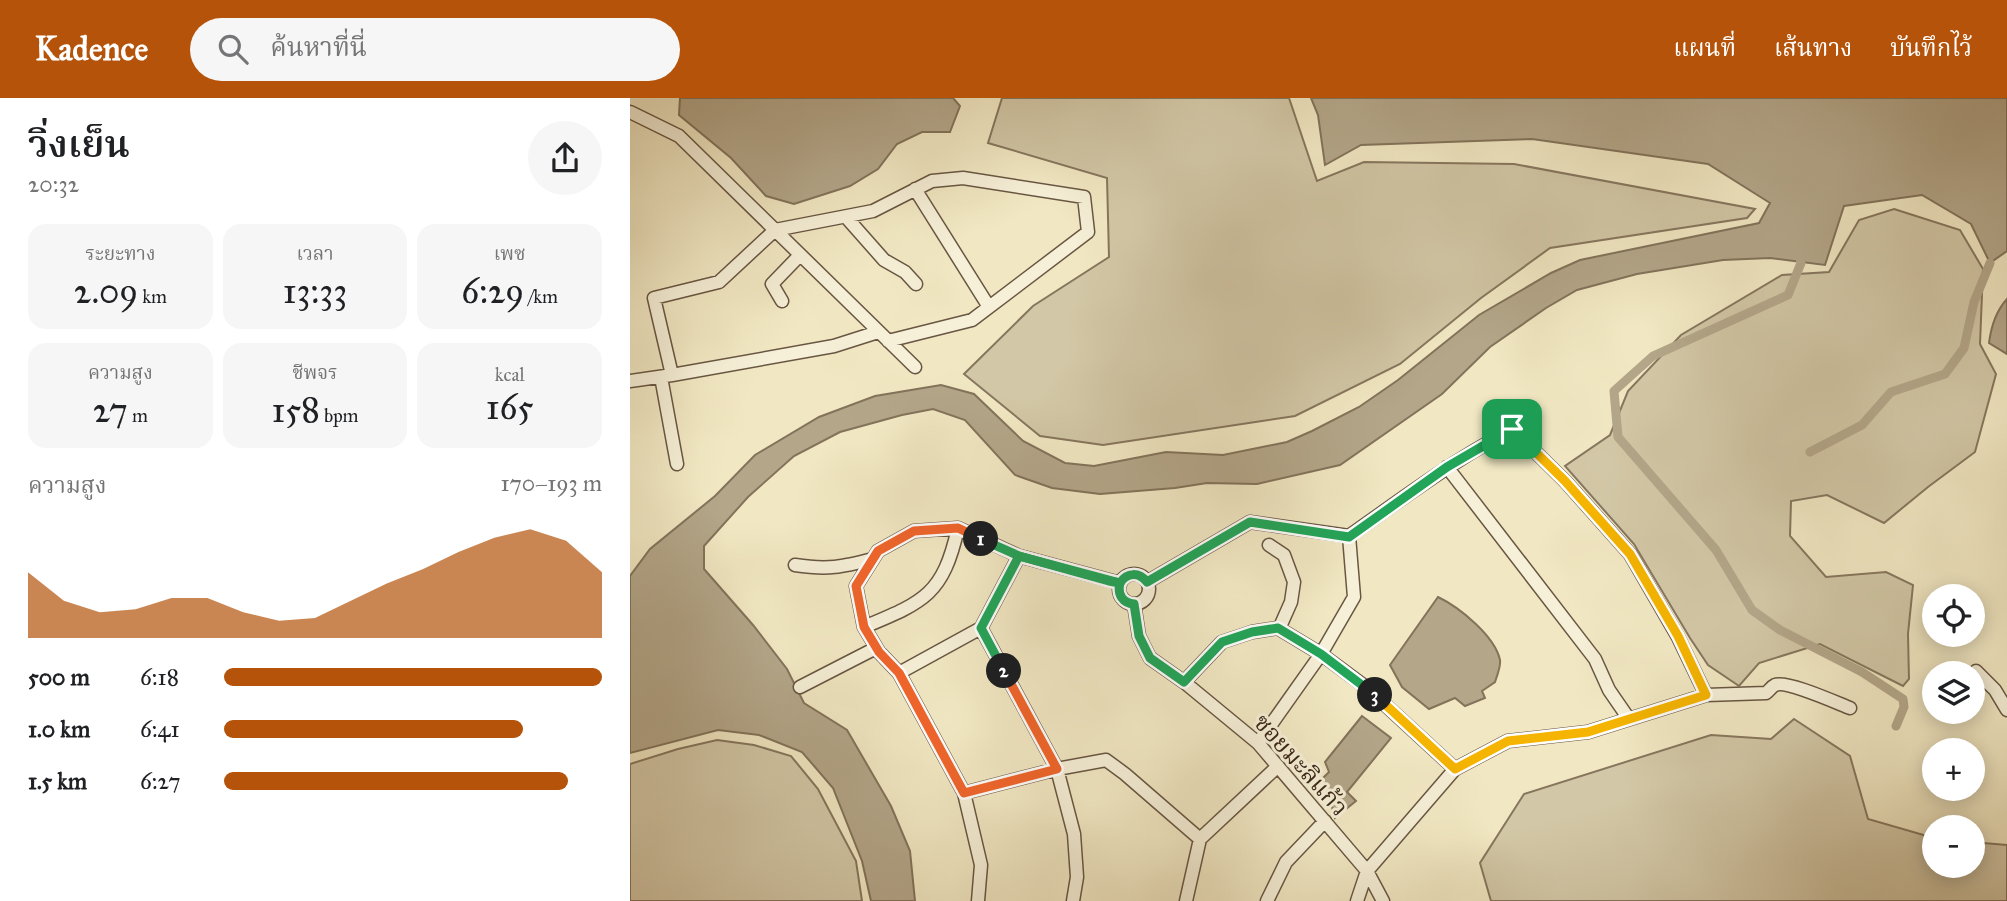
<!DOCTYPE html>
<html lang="th">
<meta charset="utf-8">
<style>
:root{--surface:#fff;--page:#f6f6f6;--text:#202124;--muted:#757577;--accent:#b45309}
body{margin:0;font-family:"IM FELL Great Primer","Noto Serif Thai",serif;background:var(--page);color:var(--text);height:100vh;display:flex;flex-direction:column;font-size:26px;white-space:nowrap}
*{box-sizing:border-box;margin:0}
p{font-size:23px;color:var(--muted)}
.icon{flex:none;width:38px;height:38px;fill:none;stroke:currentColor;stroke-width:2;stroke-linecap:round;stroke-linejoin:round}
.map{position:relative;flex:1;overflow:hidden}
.sheet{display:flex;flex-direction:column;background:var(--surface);width:630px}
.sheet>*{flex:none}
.tools{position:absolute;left:1292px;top:486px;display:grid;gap:14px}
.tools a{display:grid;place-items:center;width:63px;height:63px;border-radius:50%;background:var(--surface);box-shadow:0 4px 18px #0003;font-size:35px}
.pin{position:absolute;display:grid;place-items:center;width:60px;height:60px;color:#fff;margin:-30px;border-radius:14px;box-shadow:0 4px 10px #0006}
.km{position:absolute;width:35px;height:35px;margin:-18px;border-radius:50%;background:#222;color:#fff;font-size:19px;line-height:35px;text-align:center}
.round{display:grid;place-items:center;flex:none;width:74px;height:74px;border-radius:37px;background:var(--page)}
.head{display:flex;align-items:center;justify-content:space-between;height:119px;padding:0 28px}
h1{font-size:38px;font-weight:600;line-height:52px}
.stats{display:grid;grid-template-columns:repeat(3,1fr);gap:10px;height:119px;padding:7px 28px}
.stats div{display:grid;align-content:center;border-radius:18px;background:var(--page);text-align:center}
.stats b{font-size:35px;font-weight:600}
.stats small{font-size:19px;font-weight:400}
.stats p{font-size:19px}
.chart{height:196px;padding:14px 28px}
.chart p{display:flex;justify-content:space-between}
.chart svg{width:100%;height:126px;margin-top:7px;fill:var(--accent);opacity:.7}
ul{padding:0 28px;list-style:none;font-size:23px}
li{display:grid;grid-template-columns:112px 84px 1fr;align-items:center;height:52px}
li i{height:18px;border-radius:9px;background:var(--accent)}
header{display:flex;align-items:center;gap:42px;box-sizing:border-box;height:98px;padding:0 35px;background:var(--accent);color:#fff}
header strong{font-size:33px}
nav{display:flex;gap:38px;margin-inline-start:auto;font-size:24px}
.search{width:490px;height:63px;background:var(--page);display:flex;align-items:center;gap:18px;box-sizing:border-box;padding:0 24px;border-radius:38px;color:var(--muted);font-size:26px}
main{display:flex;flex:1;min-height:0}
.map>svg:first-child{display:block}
.green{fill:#d2c7a6;stroke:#86765e;stroke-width:2}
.water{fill:#b3a689;stroke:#83735b;stroke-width:2}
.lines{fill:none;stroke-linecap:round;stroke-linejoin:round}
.canal{stroke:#b3a689;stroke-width:9}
.minor-casing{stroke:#685642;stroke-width:15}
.minor{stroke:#f6f0d8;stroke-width:12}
.split-1-casing{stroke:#fff;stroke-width:14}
.split-2-casing{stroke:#fff;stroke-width:14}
.split-3-casing{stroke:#fff;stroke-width:14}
.split-4-casing{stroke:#fff;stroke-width:14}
.split-1{stroke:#22a559;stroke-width:9}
.split-2{stroke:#f0652b;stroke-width:9}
.split-3{stroke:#22a559;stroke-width:9}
.split-4{stroke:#f5b400;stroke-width:9}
.labels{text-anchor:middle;stroke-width:6;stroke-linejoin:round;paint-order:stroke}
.street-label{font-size:24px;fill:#3a2617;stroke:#f6f0d8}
</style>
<header>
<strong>Kadence</strong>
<div class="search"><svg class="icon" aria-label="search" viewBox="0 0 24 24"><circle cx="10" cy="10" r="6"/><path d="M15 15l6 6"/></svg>ค้นหาที่นี่</div>
<nav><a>แผนที่</a><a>เส้นทาง</a><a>บันทึกไว้</a></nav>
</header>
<main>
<section class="sheet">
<div class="head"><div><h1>วิ่งเย็น</h1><p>20:32</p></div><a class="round"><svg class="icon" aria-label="share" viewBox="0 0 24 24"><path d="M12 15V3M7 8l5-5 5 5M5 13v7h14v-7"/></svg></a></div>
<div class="stats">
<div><p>ระยะทาง</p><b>2.09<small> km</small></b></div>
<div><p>เวลา</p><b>13:33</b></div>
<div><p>เพซ</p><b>6:29<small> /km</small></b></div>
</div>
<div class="stats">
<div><p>ความสูง</p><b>27<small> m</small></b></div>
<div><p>ชีพจร</p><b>158<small> bpm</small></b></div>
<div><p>kcal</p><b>165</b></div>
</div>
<div class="chart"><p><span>ความสูง</span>170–193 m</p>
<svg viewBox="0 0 160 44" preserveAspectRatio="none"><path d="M0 44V21L10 31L20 35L30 34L40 30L50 30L60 35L70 38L80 37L90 31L100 25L110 20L120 14L130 9L140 6L150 10L160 21V44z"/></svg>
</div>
<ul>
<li><b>500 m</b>6:18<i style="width:100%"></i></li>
<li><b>1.0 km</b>6:41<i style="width:79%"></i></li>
<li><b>1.5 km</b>6:27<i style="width:91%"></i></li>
</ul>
</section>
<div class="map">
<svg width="1377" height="803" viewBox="0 0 1377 803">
<rect width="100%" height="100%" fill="#f1e8c3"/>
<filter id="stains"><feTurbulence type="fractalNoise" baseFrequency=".00286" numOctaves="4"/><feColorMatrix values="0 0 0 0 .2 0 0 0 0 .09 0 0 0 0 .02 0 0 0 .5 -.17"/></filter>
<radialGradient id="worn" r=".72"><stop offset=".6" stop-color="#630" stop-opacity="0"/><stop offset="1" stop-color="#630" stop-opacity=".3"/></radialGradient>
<path class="green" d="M372 0H659L687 83 734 64 884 66 1125 111 1117 120 920 150 851 200 770 266 665 318 473 347 410 338 334 276 403 208 479 159 477 80 358 45Z
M1264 111 1330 132 1353 171 1350 246 1366 276 1345 354 1298 389 1254 425 1197 397 1161 403 1160 438 1196 479 1256 474 1283 487 1278 536 1279 581 1273 588 1190 546 1129 565 1109 588 1078 567 1060 540 1004 446 935 368 980 337 998 293 1051 237 1152 177 1199 174 1229 122Z
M1164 621 1220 658 1238 721 1304 740V768H1342V744L1377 747V803H861L850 765 894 696 1081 637 1141 641Z
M87 642 124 647 161 658 188 691 226 763 232 803H0V666L48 651Z"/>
<path class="water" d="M50 0H323L330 8 320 34H292L267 46 248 71 220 88 164 106 136 98 101 60 49 17Z
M681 0H1377V153L1360 165 1341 126 1292 97 1214 108 1195 167 1140 160 1093 162 1007 176 947 192 916 210 860 249 812 296 710 367 627 386 577 385 545 390 470 396 422 390 385 377 335 322 303 311 272 317 210 334 164 358 118 399 74 448V471L123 527 157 571 174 605 217 632 261 708 280 753 285 803H241L232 763 203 690 172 654 129 637 88 632 0 655V478L20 451 85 398 125 357 189 319 245 298 311 287 344 296 393 343 435 365 464 368 536 354 593 357 657 344 682 333 729 309 768 282 849 217 921 175 950 162 1129 125 1140 105 1078 66 902 41 731 47 695 67 688 17Z
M1377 201V256L1359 245C1361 229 1366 213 1377 201Z
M808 499C829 509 865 538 870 562 871 568 867 578 865 584L852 593 855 600 835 608 825 600 799 611 772 589 760 567Z
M732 618 761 640 717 694 726 703 705 720 699 698 690 683 699 674 695 664Z"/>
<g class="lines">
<path class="canal" d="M1169 154 1171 165 1158 197 1023 258 984 293 988 339 1086 452 1122 512 1150 532 1232 574 1273 601 1274 609 1266 628
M1180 354 1232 327 1261 294 1315 276 1334 250 1344 204 1360 165"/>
<defs>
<path id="minor" d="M0 14 49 38 285 269
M285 91 359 209
M216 119 254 162 275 174 286 186
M152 203 142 186 170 157
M42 277 24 200 89 184 145 132 243 113 302 83 333 80 454 99 458 134 342 222 258 243
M31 279 47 366
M0 283 42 277 204 248 248 234
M882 331 935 383 1000 456 1048 539 1076 597
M817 369 965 561 979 592 999 621
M639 447 654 457 664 484 661 504 649 531
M389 458 351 530 427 671 444 736 447 779 443 803
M165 467C198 472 212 469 243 461
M489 491a15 15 0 1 1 30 0a15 15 0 1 1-30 0Z
M517 484 620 424 719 438C779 396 838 351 904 321
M504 506 509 538 520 560 554 584 628 645 737 773 753 803
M234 529C294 504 313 497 328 430
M1346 573 1365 592 1377 612
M269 575 351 530
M554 584 592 544 622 534 648 530 691 556 737 590 825 671
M170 589 246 550
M628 645 691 556 724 499 719 438
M334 695 427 671 476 662 495 676 570 741
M348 803 351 767 334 695 269 575 249 554 234 529 226 488 248 453 284 433 328 430 389 458 490 485
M556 803 570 741 648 668
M637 803 656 764 695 723
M727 803 737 773 825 671 878 643 958 634 1076 597 1136 595C1139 593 1141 589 1145 587 1156 582 1207 605 1220 610"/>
</defs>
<use href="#minor" class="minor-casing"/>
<use href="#minor" class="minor"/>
</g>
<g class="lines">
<defs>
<path id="split-1" d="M351 441 389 458 479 483 490 485C497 474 509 474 517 484L620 424 719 439 817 369 882 331"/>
<path id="split-2" d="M351 441 328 430 284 433 248 453 226 488 234 529 249 554 269 575 334 695 427 671 374 573"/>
<path id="split-3" d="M374 573 351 530 389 458 490 485C487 497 493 505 504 506L509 538 520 560 554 584 592 544 622 534 648 530 691 556 745 597"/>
<path id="split-4" d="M745 597 825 671 878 643 958 634 1076 597 1048 538 1000 456 935 383 882 331"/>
</defs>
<use href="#split-1" class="split-1-casing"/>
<use href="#split-2" class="split-2-casing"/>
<use href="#split-3" class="split-3-casing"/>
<use href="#split-4" class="split-4-casing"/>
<use href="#split-1" class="split-1"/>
<use href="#split-2" class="split-2"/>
<use href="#split-3" class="split-3"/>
<use href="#split-4" class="split-4"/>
</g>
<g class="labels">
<g class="street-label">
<text transform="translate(671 667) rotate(48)" y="8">ซอยมะลิแก้ว</text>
</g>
</g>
<rect width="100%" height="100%" filter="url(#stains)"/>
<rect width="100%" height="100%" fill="url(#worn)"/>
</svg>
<div class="tools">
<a><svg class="icon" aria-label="locate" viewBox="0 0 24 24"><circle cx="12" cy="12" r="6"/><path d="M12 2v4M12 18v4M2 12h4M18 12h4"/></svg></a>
<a><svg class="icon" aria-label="layers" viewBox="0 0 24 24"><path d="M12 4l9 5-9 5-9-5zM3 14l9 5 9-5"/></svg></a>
<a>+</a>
<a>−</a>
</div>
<div class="pin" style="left:882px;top:331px;background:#1e9e55"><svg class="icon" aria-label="arrive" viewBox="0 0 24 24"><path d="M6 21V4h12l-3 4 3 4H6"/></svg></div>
<b class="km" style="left:351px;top:441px">1</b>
<b class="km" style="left:374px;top:573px">2</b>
<b class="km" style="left:745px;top:597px">3</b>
</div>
</main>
